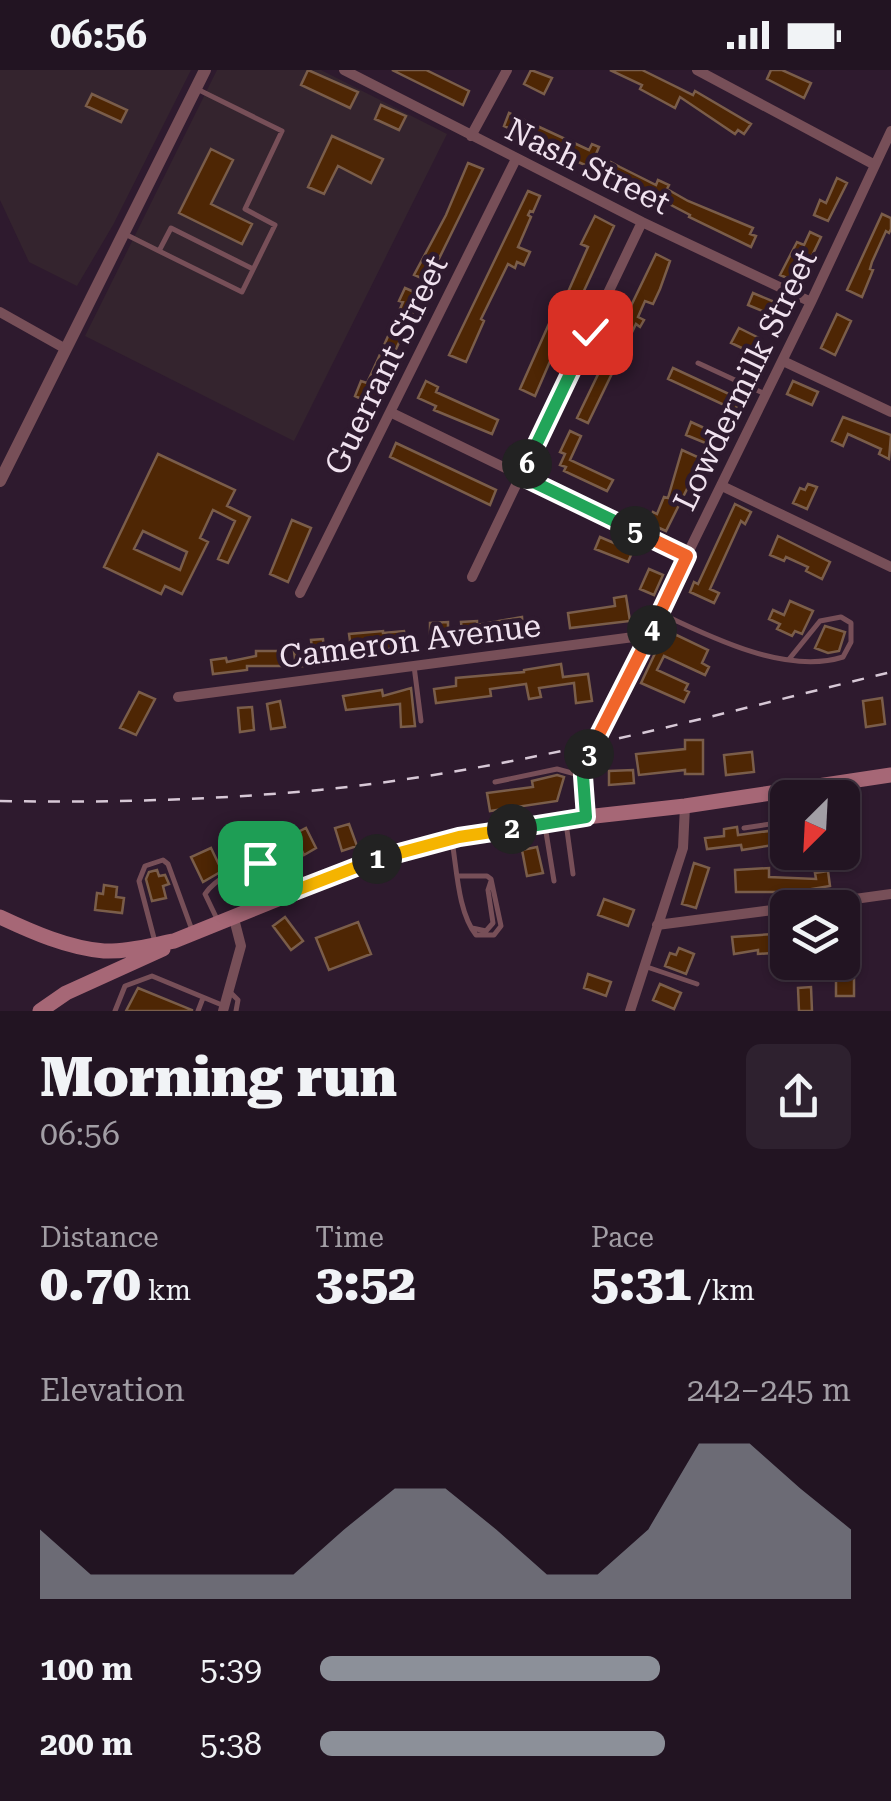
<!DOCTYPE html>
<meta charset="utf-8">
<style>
:root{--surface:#221422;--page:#2e212f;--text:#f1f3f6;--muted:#a29ea5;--line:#3f3340;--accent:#8c9099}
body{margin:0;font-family:"Roboto Serif",serif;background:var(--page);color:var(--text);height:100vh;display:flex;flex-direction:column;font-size:38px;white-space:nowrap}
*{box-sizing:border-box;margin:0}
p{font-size:32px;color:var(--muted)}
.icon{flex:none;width:55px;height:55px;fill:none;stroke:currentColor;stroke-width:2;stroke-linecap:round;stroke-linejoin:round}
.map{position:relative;height:941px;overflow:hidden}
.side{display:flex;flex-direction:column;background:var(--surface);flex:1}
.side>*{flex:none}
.needle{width:65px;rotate:204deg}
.tools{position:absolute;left:770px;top:710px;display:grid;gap:20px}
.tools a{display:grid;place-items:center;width:90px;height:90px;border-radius:15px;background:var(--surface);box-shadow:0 2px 8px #0004,0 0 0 2px var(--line);font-size:50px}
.pin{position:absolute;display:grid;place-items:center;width:85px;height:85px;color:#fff;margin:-42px;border-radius:20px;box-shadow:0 5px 15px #0006}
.km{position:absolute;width:50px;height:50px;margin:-25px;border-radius:50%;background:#222;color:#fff;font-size:28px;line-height:50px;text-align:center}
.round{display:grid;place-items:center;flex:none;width:105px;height:105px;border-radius:15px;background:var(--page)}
.summary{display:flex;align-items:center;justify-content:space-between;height:170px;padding:0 40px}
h1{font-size:55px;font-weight:800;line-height:75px}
.figures{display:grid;grid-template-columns:repeat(3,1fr);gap:15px;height:170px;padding:10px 40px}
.figures div{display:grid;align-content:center}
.figures b{font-size:50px;font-weight:800}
.figures small{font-size:28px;font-weight:400}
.figures p{font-size:28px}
.chart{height:280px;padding:20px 40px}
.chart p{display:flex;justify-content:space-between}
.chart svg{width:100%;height:180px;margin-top:10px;fill:var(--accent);opacity:.7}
ul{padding:0 40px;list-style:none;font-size:32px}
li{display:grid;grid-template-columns:160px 120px 1fr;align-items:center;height:75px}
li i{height:25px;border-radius:12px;background:var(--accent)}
.status{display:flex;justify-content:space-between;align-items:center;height:70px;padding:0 50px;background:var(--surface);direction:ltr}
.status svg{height:28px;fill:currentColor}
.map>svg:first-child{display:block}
.industrial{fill:#34242e}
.building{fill:#4e2604;stroke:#7a5d4a;stroke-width:2.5;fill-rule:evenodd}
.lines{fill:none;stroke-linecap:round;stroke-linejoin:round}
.service{stroke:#774f58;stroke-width:5}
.minor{stroke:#774f58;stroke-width:10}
.tertiary{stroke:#774f58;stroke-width:12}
.secondary{stroke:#a66776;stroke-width:15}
.rail{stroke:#d7c8d6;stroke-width:2.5;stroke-dasharray:12 12;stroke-linecap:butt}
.split-1-casing{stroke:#fff;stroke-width:20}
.split-2-casing{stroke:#fff;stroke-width:20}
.split-3-casing{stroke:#fff;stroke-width:20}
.split-4-casing{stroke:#fff;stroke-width:20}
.split-5-casing{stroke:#fff;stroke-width:20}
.split-6-casing{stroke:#fff;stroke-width:20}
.split-7-casing{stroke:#fff;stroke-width:20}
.split-1{stroke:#f5b400;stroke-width:12}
.split-2{stroke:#f5b400;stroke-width:12}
.split-3{stroke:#22a559;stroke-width:12}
.split-4{stroke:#f0652b;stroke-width:12}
.split-5{stroke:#f0652b;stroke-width:12}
.split-6{stroke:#22a559;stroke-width:12}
.split-7{stroke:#22a559;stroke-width:12}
.labels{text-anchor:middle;stroke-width:9;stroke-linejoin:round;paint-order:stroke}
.street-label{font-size:32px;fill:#f0e2ef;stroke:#2e1a2e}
</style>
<div class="status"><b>06:56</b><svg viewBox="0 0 49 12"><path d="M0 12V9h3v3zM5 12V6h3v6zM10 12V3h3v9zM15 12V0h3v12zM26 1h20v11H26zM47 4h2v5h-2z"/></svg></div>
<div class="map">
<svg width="891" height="941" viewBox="0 0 891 941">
<rect width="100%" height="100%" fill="#2e1a2e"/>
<path class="industrial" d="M0 0H191L113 155 77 216 29 192 0 130Z
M217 0H321L447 64 294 371 85 266Z"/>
<path class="building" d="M308 0 358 22 350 38 301 15Z
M392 0H426L469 21 463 35Z
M531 0 552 8 544 24 524 14Z
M610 0H642L693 25 695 21 751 54 744 64 738 60 735 64 680 27 675 38 640 19 642 15Z
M771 0H782L811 13 804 28 767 9Z
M92 24 127 40 121 52 86 36Z
M381 35 406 46 399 60 375 49Z
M509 43 589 80 592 74 599 77 596 84 620 97 656 115 658 110 669 115 667 119 688 131 753 158 750 164 756 166 751 177 689 147 690 145 646 122 576 91 577 88 504 56Z
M332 66 383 89 371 113 338 96 324 124 308 117Z
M211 79 233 90 211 134 252 154 242 174 179 143Z
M468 93 483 99 428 211 414 205 446 145Z
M837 108 847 113 828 151 814 145 820 130 826 133Z
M528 121 540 126 533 142 530 141 528 145 531 147 518 177 530 182 524 195 517 192 515 198 508 194 481 249 484 251 466 292 449 285Z
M882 144 891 148V159L889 163 886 161 872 192 870 199 873 200 862 227 847 220Z
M595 146 614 156 569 253 567 252 535 326 520 319 560 229 564 231 588 177 581 174Z
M810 162 821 167 799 213 780 205 797 172 804 175Z
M656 184 670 191 660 219 653 234 645 231 638 247 644 250 640 257 636 254 588 353 577 348Z
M405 218 421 225 378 318 381 320 374 335 355 326 361 311 367 313 378 289 403 232 399 231Z
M753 223 777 233 772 245 748 235Z
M837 244 851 251 835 285 821 278Z
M739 258 759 268 749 287 742 284 744 279 731 273Z
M673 298 740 329 735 340 668 309Z
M426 311 438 317 436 322 498 350 492 364 434 340 436 336 418 328Z
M793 311 818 322 812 335 787 324Z
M843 347 891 365 889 389 879 384 881 379 848 364 843 376 832 371Z
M691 352 713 362 708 374 686 365Z
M570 361 581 366 570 390 613 410 607 421 564 401 566 397 560 395 565 384 560 382Z
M396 373 496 420 490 435 390 387Z
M682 380 702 389 666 461 648 453 653 442 657 444 664 427 668 428Z
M158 384 235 420 227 436 250 447 228 493 218 489 235 451 213 440 200 468 208 472 182 524 165 516 161 524 104 497ZM143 461 187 482 180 500 134 479Z
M808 414 817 417 807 439 793 433 800 418 805 420Z
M735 434 751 442 745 454 741 451 710 519 719 523 714 533 690 522 694 512 698 514Z
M292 450 311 458 288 512 270 504Z
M778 466 830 492 822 509 806 501 808 497 786 487 784 491 770 485Z
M600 467 621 476 623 471 635 476 628 492 595 479Z
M649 499 663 505 654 525 640 519Z
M626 526 630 551 570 558 568 543 615 536 614 528Z
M790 531 813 541 802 564 795 561 792 566 777 559 780 554 769 549 773 540 784 545Z
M522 547 523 560 510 559 478 565V570L463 571 461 552 477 551V555Z
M448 552V572H430V553Z
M825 556 845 562 839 581 828 583 815 578Z
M666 560 708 580 702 593 709 597 705 605 664 586 657 600 688 614 685 620 689 622 684 632 641 613Z
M383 561V563L404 561 407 576 352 585 349 564Z
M323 569 325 593 296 597 294 581 312 578 311 570Z
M256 581H283V596H247V600L213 604 211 590 226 588 227 592 256 586Z
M561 594 563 607 588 604 592 631 576 633 574 613 539 618 541 627 529 629 526 614 490 619 491 626 436 633 434 619 456 616V608L524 602V600Z
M411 618 415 656 401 657 400 634 346 640 343 626 382 620 383 626Z
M139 622 155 629 136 665 120 658Z
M882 628 885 654 866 657 863 631Z
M280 631 285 657 271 659 267 634Z
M252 637 254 660 240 662 238 638Z
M685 670H703V704H685V700L639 705 636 684 685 679Z
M752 682 754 702 726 705 724 685Z
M633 700 634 713 609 715V701Z
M557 705 564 707 557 731 490 741 487 723 533 717 532 711Z
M349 754 357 776 342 781 335 758Z
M737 757 738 765 784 759 786 773 742 780 741 775 707 779 705 768 724 766V759Z
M306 758 316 778 304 785 294 764Z
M537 777 543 803 527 806 522 780Z
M211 778 222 801 203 812 191 787Z
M694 793 709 798 696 838 682 834Z
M769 798V807L816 809 815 803 828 801 830 816 794 822H736L735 800Z
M157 800 159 806 165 805 169 814 163 816 166 828 152 831 146 809 149 802Z
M104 815 117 817 116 827 124 828 122 843 95 840 97 823 103 824Z
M604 829 634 840 628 856 598 845Z
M285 847 303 871 291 880 273 856Z
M358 852 371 884 329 900 316 868Z
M788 863V876L772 878V883L758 884V880L734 884 732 867Z
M679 878 694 884 686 904 665 896 670 883 676 885Z
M836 900H854V926H836Z
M588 904 611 912 606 926 584 918Z
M660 914 681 923 674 939 653 930Z
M811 917 812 941H799L798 918Z
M138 918 192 940V941H126Z"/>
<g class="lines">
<path class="service" d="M199 20 282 61 245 139 275 155 242 222 159 181 171 158 253 199
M125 164 159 181
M698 293 763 323
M660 543C710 567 786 605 843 587L851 572V553L841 547 820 551 790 588
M414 596 421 651
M495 712 557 699 583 706
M566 753 573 804
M545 756 554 811
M744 758 783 752 787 745 783 724
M452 771C457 800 458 842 476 865H494L501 856 491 809 487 806H458
M217 849 205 824C214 810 245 792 263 794 268 795 273 799 278 801L288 821
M472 858 486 861 493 853 488 820 491 811
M155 872 139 811 145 796 163 790 168 794 192 860
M647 897 697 914
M229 921 238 930 236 941
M115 941 125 916 152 906 222 935
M198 941 203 928"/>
<path class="minor" d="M344 0 642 152 811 232
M697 0 875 95
M471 66 507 0
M0 242 64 278
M783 291 891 342
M392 343 687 486
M722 416 891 497
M472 507 642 152
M300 523 516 89
M178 627 649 565
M586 747 583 706 585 693 811 232 891 61
M790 838 891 824
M657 855 788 838
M223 941 241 876 233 845
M630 941 683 778 685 736"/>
<path class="tertiary" d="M0 411 205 0"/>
<path class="secondary" d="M0 847C32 862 68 878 104 881 127 882 152 875 174 871L394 782 459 767 586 747 685 736 891 705
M40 941 66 923 163 879"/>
<path class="rail" d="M0 731C106 733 213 730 319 720 512 701 702 648 891 602"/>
</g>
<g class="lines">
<defs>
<path id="split-1" d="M260 793 278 801 289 823 377 789"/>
<path id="split-2" d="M377 789 459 767 512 759"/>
<path id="split-3" d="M512 759 586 747 583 706 589 684"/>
<path id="split-4" d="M589 684 652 560"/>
<path id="split-5" d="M635 461 687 486 652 560"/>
<path id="split-6" d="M527 394 521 406 635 461"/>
<path id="split-7" d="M527 394 590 262"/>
</defs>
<use href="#split-1" class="split-1-casing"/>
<use href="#split-2" class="split-2-casing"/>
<use href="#split-3" class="split-3-casing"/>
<use href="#split-4" class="split-4-casing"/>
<use href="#split-5" class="split-5-casing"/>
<use href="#split-6" class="split-6-casing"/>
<use href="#split-7" class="split-7-casing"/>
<use href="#split-1" class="split-1"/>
<use href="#split-2" class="split-2"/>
<use href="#split-3" class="split-3"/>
<use href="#split-4" class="split-4"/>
<use href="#split-5" class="split-5"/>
<use href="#split-6" class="split-6"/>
<use href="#split-7" class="split-7"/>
</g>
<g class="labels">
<g class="street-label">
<text transform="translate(588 96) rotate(26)" y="11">Nash Street</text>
<text transform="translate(386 295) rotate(-64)" y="11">Guerrant Street</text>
<text transform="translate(745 310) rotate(-64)" y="11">Lowdermilk Street</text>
<text transform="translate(410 571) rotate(-7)" y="11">Cameron Avenue</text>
</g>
</g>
</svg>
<div class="tools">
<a><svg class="needle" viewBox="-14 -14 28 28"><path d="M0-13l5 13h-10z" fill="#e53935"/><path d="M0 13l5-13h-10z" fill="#a29ea5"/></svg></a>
<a><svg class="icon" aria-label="layers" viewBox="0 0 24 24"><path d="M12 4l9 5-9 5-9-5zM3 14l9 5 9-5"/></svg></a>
</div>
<div class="pin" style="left:260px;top:793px;background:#1e9e55"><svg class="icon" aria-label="arrive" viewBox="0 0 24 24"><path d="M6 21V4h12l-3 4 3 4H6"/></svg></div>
<div class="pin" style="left:590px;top:262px;background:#d93025"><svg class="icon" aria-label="check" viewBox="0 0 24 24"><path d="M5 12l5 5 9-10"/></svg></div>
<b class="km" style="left:377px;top:789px">1</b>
<b class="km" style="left:512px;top:759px">2</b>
<b class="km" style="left:589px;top:684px">3</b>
<b class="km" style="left:652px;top:560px">4</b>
<b class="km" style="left:635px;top:461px">5</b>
<b class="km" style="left:527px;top:394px">6</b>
</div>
<section class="side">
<div class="summary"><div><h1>Morning run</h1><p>06:56</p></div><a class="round"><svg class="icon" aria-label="share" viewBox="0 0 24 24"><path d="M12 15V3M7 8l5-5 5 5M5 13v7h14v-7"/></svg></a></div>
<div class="figures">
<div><p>Distance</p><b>0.70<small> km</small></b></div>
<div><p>Time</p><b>3:52</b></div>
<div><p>Pace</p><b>5:31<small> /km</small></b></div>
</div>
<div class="chart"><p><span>Elevation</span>242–245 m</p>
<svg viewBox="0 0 160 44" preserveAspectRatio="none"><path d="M0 44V27L10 38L20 38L30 38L40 38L50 38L60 27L70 17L80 17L90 27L100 38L110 38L120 27L130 6L140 6L150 17L160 27V44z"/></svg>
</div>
<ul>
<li><b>100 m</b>5:39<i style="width:64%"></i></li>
<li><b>200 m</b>5:38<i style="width:65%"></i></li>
</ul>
</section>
